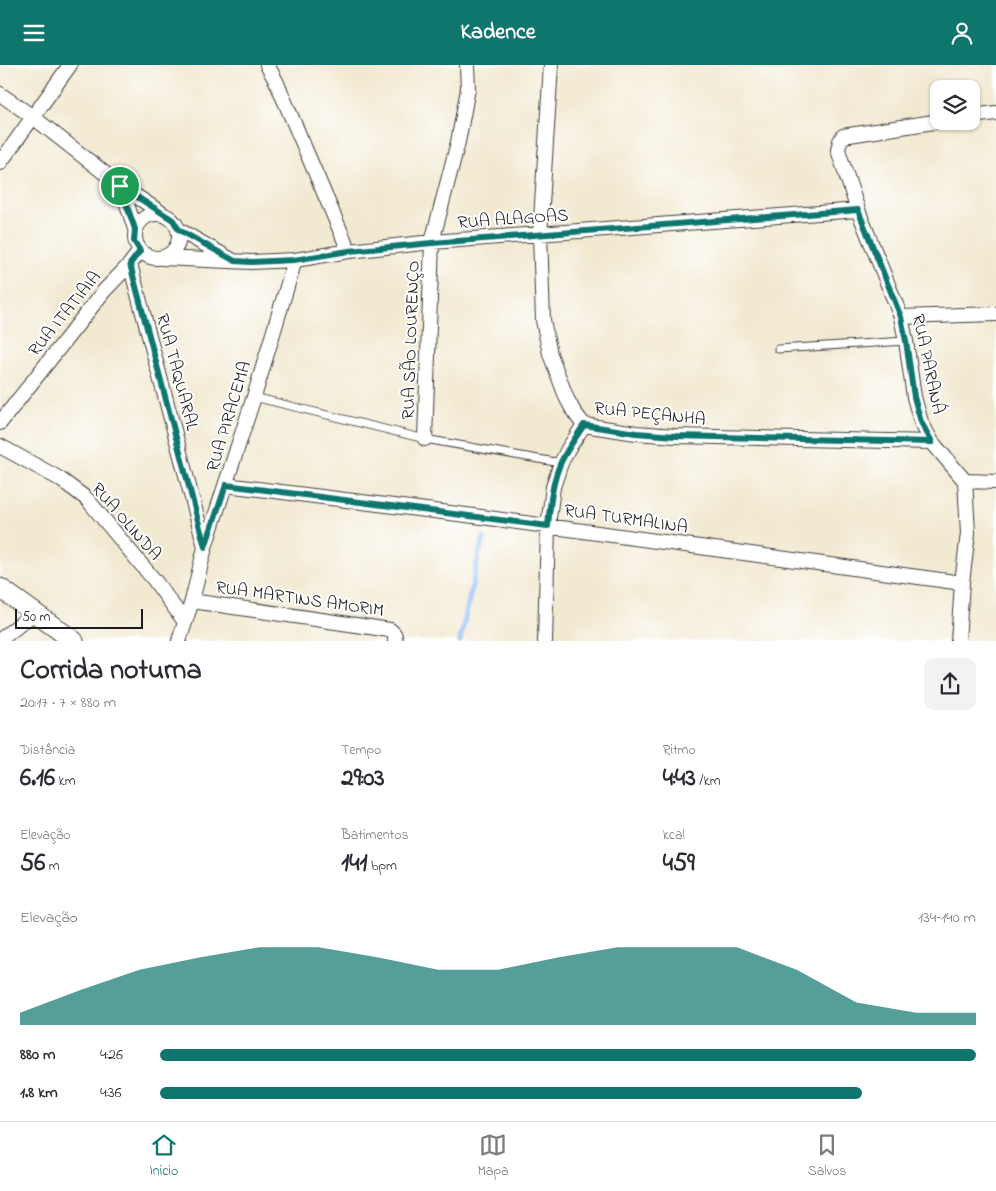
<!DOCTYPE html>
<html lang="pt">
<meta charset="utf-8">
<style>
:root{--surface:#fff;--page:#f2f2f3;--text:#2b2b33;--muted:#7c7c81;--line:#e1e1e2;--accent:#0f766e}
body{margin:0;font-family:"Indie Flower",sans-serif;background:var(--page);color:var(--text);height:100vh;display:flex;flex-direction:column;font-size:19px;white-space:nowrap}
*{box-sizing:border-box;margin:0}
p{font-size:16px;color:var(--muted)}
.icon{flex:none;width:28px;height:28px;fill:none;stroke:currentColor;stroke-width:2;stroke-linecap:round;stroke-linejoin:round}
.map{position:relative;height:576px;overflow:hidden}
.side{display:flex;flex-direction:column;background:var(--surface);flex:1}
.side>*{flex:none}
.controls{position:absolute;left:930px;top:15px;display:grid;gap:10px}
.controls a{display:grid;place-items:center;width:50px;height:50px;border-radius:10px;background:var(--surface);box-shadow:0 1px 4px #0004;font-size:25px}
.scale{position:absolute;left:15px;bottom:12px;width:128px;box-sizing:border-box;padding-left:5px;border:2px solid #1c1c1c;border-top:0;font-size:14px;line-height:18px;white-space:nowrap;color:#1c1c1c;-webkit-text-stroke:4px #fff;paint-order:stroke}
.pin{position:absolute;display:grid;place-items:center;width:42px;height:42px;color:#fff;margin:-21px;border:2px solid #fff;border-radius:50%;box-shadow:0 1px 5px #0007}
.round{display:grid;place-items:center;flex:none;width:52px;height:52px;border-radius:10px;background:var(--page)}
.head{display:flex;align-items:center;justify-content:space-between;height:85px;padding:0 20px}
h1{font-size:28px;font-weight:700;line-height:38px}
.figures{display:grid;grid-template-columns:repeat(3,1fr);gap:8px;height:85px;padding:5px 20px}
.figures div{display:grid;align-content:center}
.figures b{font-size:25px;font-weight:700}
.figures small{font-size:14px;font-weight:400}
.figures p{font-size:14px}
.chart{height:140px;padding:10px 20px}
.chart p{display:flex;justify-content:space-between}
.chart svg{width:100%;height:90px;margin-top:5px;fill:var(--accent);opacity:.7}
ul{padding:0 20px;list-style:none;font-size:16px}
li{display:grid;grid-template-columns:80px 60px 1fr;align-items:center;height:38px}
li i{height:12px;border-radius:6px;background:var(--accent)}
header{display:flex;justify-content:space-between;align-items:center;height:65px;padding:0 20px;background:var(--accent);color:#fff;font-size:22px;font-weight:700}
.dock{display:flex;justify-content:space-around;align-items:center;height:70px;border-top:1px solid var(--line);background:var(--surface);font-size:14px;color:var(--muted)}
.dock a{display:grid;justify-items:center;gap:2px}
.dock .active{color:var(--accent)}
.map>svg:first-child{display:block}
.lines{fill:none;stroke-linecap:round;stroke-linejoin:round}
.stream{stroke:#87baf5;stroke-width:5}
.lane-casing{stroke:#3c3b37;stroke-width:9}
.street-casing{stroke:#3c3b37;stroke-width:16}
.secondary-casing{stroke:#3c3b37;stroke-width:21}
.lane{stroke:#fff;stroke-width:7}
.street{stroke:#fff;stroke-width:14}
.secondary{stroke:#fff;stroke-width:19}
.route-casing{stroke:#fff;stroke-width:10}
.route{stroke:#0f766e;stroke-width:6}
.labels{text-anchor:middle;stroke-width:4;stroke-linejoin:round;paint-order:stroke}
.street-label{font-size:18px;fill:#1c1c1c;stroke:#fff}
</style>
<header><svg class="icon" aria-label="menu" viewBox="0 0 24 24"><path d="M4 6h16M4 12h16M4 18h16"/></svg>Kadence<svg class="icon" aria-label="person" viewBox="0 0 24 24"><circle cx="12" cy="8" r="4"/><path d="M4 21q1-7 8-7t8 7"/></svg></header>
<div class="map">
<svg width="996" height="576" viewBox="0 0 996 576">
<rect width="100%" height="100%" fill="#fff"/>
<filter id="ink" filterUnits="userSpaceOnUse"><feTurbulence type="fractalNoise" baseFrequency=".02" numOctaves="2"/><feDisplacementMap in="SourceGraphic" scale="10" xChannelSelector="R" yChannelSelector="G"/><feConvolveMatrix kernelMatrix="1 2 1 2 8 2 1 2 1" color-interpolation-filters="sRGB"/></filter>
<filter id="wash" filterUnits="userSpaceOnUse"><feTurbulence type="fractalNoise" baseFrequency=".0096" numOctaves="4" result="noise"/><feDisplacementMap in="SourceGraphic" scale="20" xChannelSelector="R" yChannelSelector="G"/><feGaussianBlur stdDeviation="1.12" result="paint"/><feColorMatrix in="noise" values="0 0 0 0 0 0 0 0 0 0 0 0 0 0 0 0 0 1.4 0 .05"/><feComposite in="paint" operator="in"/></filter>
<g filter="url(#wash)">
<rect width="100%" height="100%" fill="#f2e9d1"/>
<g class="lines">
<path class="stream" d="M460 576 479 489 484 473"/>
</g>
</g>
<g filter="url(#ink)">
<g class="lines">
<defs>
<path id="lane" d="M778 284 906 276
M254 332 425 374 561 398"/>
<path id="street" d="M267 0 276 16 349 186
M551 0 540 170 543 255 550 289 567 334 574 347 584 360 636 368 675 371 932 377
M0 29 33 52 121 121 163 149
M971 51 996 48
M940 56 843 71 840 76 838 85 858 145 901 252 906 276 914 332 921 357 932 377 965 416 968 468 962 518 958 576
M0 98 70 0
M121 121 135 164
M135 171a22 22 0 1 1 44 0a22 22 0 1 1-44 0Z
M179 165 232 195
M162 193 251 197 295 195 349 186 432 177 858 145
M130 199 205 482
M901 252 996 249
M0 358 104 226 130 199 140 186
M425 374 432 177 458 77 468 24 467 0
M0 381 60 414 87 434 155 516 185 557
M965 416 996 417
M226 420 474 451 962 518
M192 536 390 565C394 568 396 570 395 576
M0 575 34 548
M179 576 192 536 205 482 254 332 295 195
M545 576 548 461 553 422 561 398 568 384 584 360"/>
<path id="secondary" d="M0 523 74 576"/>
</defs>
<use href="#lane" class="lane-casing"/>
<use href="#street" class="street-casing"/>
<use href="#secondary" class="secondary-casing"/>
<use href="#lane" class="lane"/>
<use href="#street" class="street"/>
<use href="#secondary" class="secondary"/>
</g>
</g>
<g class="lines" filter="url(#ink)">
<defs>
<path id="route" d="M120 121 173 155 179 165 235 196 251 197 294 195 349 186 432 178 858 145 901 252 906 276 914 332 921 357 932 377 675 371 636 368 584 360C576 372 567 384 561 397 552 417 550 440 548 461L226 420 205 482 130 199 140 186 134 176 135 164Z"/>
</defs>
<use href="#route" class="route-casing"/>
<use href="#route" class="route"/>
</g>
<g class="labels">
<g class="street-label">
<text transform="translate(513 153) rotate(-4)" y="6">RUA ALAGOAS</text>
<text transform="translate(64 248) rotate(-51)" y="6">RUA ITATIAIA</text>
<text transform="translate(410 275) rotate(-88)" y="6">RUA SÃO LOURENÇO</text>
<text transform="translate(929 299) rotate(78)" y="6">RUA PARANÁ</text>
<text transform="translate(178 307) rotate(75)" y="6">RUA TAQUARAL</text>
<text transform="translate(650 348) rotate(6)" y="6">RUA PEÇANHA</text>
<text transform="translate(228 351) rotate(-73)" y="6">RUA PIRACEMA</text>
<text transform="translate(626 453) rotate(8)" y="6">RUA TURMALINA</text>
<text transform="translate(127 456) rotate(49)" y="6">RUA OLINDA</text>
<text transform="translate(300 533) rotate(8)" y="6">RUA MARTINS AMORIM</text>
</g>
</g>
</svg>
<div class="controls">
<a><svg class="icon" aria-label="layers" viewBox="0 0 24 24"><path d="M12 4l9 5-9 5-9-5zM3 14l9 5 9-5"/></svg></a>
</div>
<div class="scale">50 m</div>
<div class="pin" style="left:120px;top:121px;background:#1e9e55"><svg class="icon" aria-label="arrive" viewBox="0 0 24 24"><path d="M6 21V4h12l-3 4 3 4H6"/></svg></div>
</div>
<section class="side">
<div class="head"><div><h1>Corrida noturna</h1><p>20:17 · 7 × 880 m</p></div><a class="round"><svg class="icon" aria-label="share" viewBox="0 0 24 24"><path d="M12 15V3M7 8l5-5 5 5M5 13v7h14v-7"/></svg></a></div>
<div class="figures">
<div><p>Distância</p><b>6.16<small> km</small></b></div>
<div><p>Tempo</p><b>29:03</b></div>
<div><p>Ritmo</p><b>4:43<small> /km</small></b></div>
</div>
<div class="figures">
<div><p>Elevação</p><b>56<small> m</small></b></div>
<div><p>Batimentos</p><b>141<small> bpm</small></b></div>
<div><p>kcal</p><b>459</b></div>
</div>
<div class="chart"><p><span>Elevação</span>134–140 m</p>
<svg viewBox="0 0 160 44" preserveAspectRatio="none"><path d="M0 44V38L10 27L20 17L30 11L40 6L50 6L60 11L70 17L80 17L90 11L100 6L110 6L120 6L130 17L140 33L150 38L160 38V44z"/></svg>
</div>
<ul>
<li><b>880 m</b>4:26<i style="width:100%"></i></li>
<li><b>1.8 km</b>4:36<i style="width:86%"></i></li>
</ul>
</section>
<nav class="dock">
<a class="active"><svg class="icon" aria-label="home" viewBox="0 0 24 24"><path d="M3 11l9-7 9 7M6 9v11h12V9"/></svg>Início</a>
<a><svg class="icon" aria-label="map" viewBox="0 0 24 24"><path d="M3 6l6-2 6 2 6-2v14l-6 2-6-2-6 2zM9 4v14M15 6v14"/></svg>Mapa</a>
<a><svg class="icon" aria-label="saved" viewBox="0 0 24 24"><path d="M7 4h10v16l-5-4-5 4z"/></svg>Salvos</a>
</nav>
